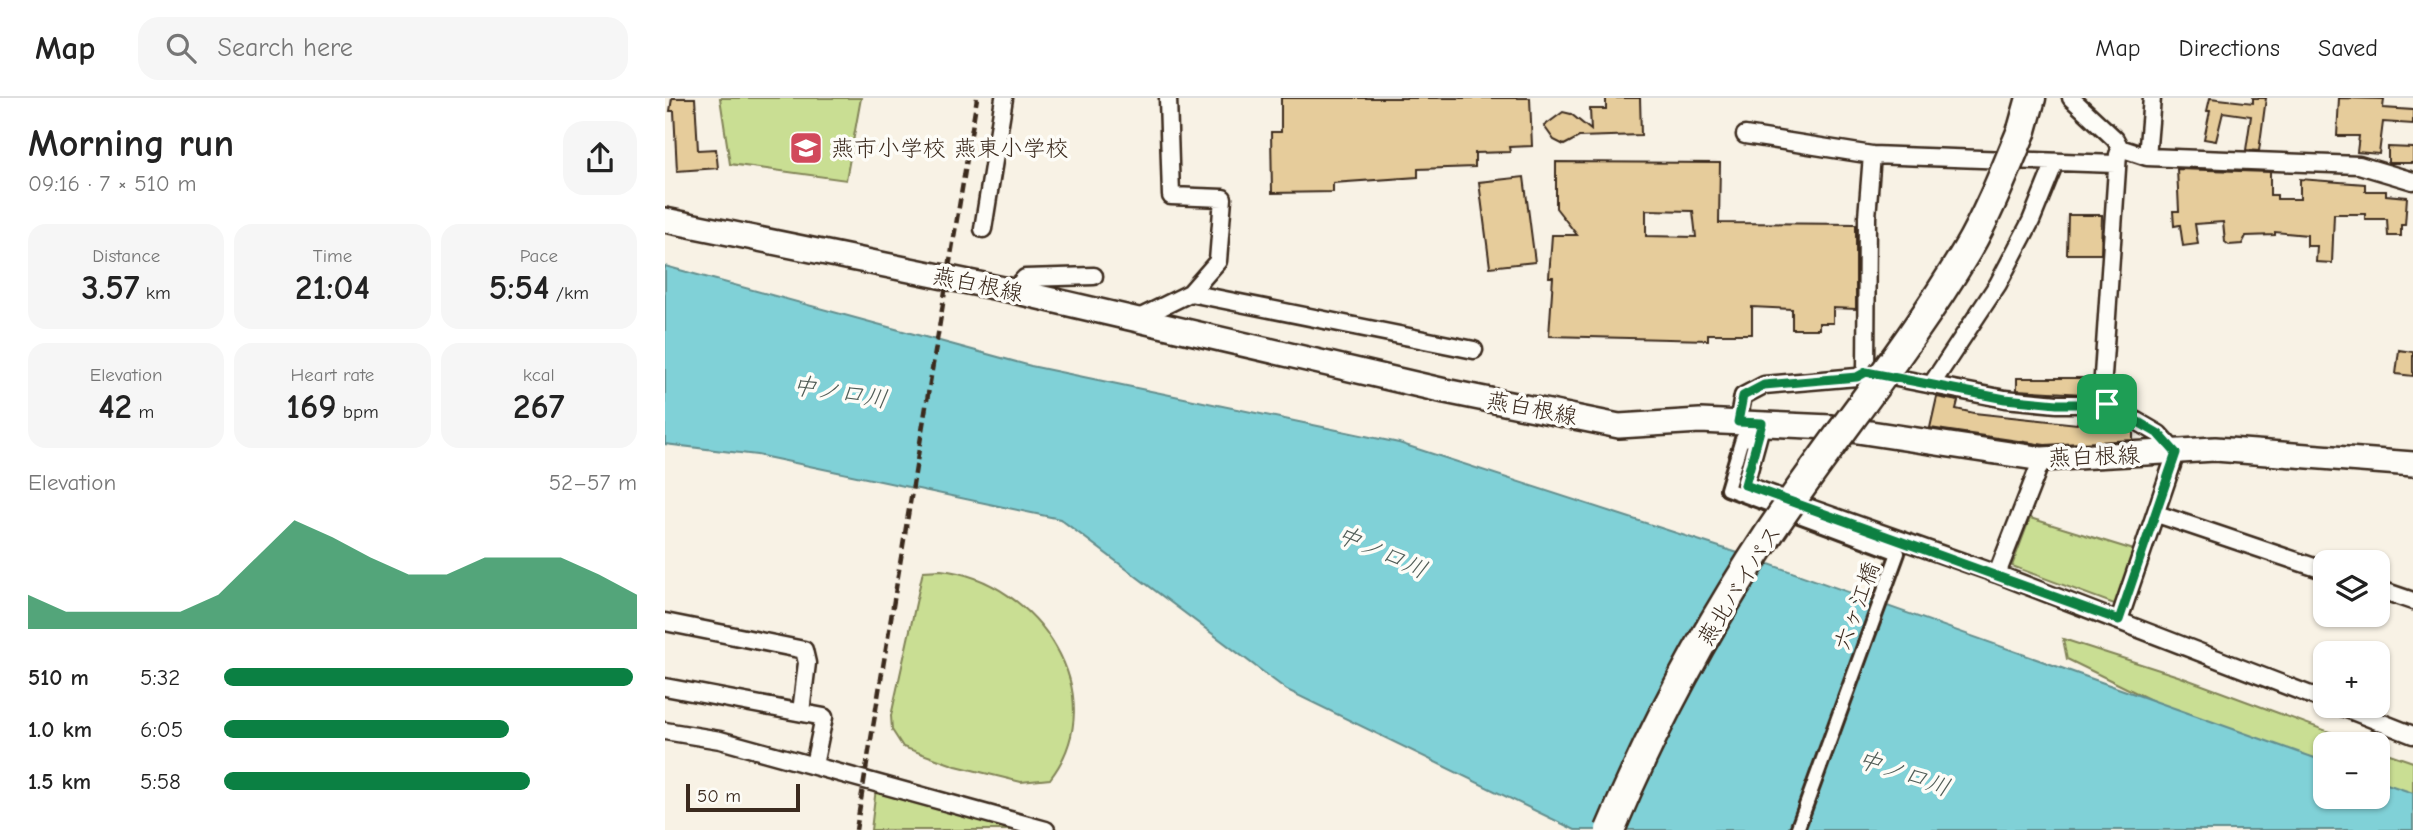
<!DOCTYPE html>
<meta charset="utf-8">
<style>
:root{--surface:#fff;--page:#f6f6f6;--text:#222;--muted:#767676;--line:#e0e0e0;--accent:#0b8043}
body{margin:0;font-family:"Comic Neue","Klee One",sans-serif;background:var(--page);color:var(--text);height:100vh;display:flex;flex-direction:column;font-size:26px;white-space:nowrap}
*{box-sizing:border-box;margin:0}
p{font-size:23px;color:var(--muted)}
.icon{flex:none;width:38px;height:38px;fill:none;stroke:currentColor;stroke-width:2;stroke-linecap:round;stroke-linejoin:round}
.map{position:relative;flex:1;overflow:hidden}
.drawer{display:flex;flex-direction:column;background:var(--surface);width:665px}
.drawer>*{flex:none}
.tools{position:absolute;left:1648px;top:452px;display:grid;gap:14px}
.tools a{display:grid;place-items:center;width:77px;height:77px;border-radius:14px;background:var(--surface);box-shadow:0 2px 5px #0004;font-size:35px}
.scale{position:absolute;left:21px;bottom:18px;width:114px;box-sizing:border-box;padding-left:7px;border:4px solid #3b2a1e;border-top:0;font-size:19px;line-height:24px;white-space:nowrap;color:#3b2a1e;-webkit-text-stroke:5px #fdfcf7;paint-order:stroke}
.pin{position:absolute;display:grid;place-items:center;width:60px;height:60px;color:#fff;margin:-30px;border-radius:14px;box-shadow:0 4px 10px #0006}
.round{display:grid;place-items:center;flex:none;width:74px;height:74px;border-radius:21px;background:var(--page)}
.overview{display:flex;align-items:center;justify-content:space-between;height:119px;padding:0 28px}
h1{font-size:38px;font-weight:700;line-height:52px}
.figures{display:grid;grid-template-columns:repeat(3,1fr);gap:10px;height:119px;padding:7px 28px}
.figures div{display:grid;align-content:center;border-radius:18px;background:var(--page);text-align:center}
.figures b{font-size:35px;font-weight:700}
.figures small{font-size:19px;font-weight:400}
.figures p{font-size:19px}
.chart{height:196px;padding:14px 28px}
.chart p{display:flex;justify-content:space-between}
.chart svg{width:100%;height:126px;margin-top:7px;fill:var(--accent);opacity:.7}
ul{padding:0 28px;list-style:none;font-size:23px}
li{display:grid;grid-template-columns:112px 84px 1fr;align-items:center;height:52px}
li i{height:18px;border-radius:9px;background:var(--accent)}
header{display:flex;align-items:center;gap:42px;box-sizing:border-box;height:98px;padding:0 35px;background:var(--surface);border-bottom:2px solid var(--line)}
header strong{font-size:33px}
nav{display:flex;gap:38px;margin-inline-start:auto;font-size:24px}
.search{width:490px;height:63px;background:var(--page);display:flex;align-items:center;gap:18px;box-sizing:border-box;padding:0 24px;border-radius:21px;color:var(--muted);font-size:26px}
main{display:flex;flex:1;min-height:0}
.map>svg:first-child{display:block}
.green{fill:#c9de93;stroke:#828458;stroke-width:2}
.water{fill:#80d1d7;stroke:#648e8d;stroke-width:2}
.building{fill:#e6cc9b;stroke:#3b2a1e;stroke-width:2;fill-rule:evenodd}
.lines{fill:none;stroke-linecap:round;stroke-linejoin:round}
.pedestrian-casing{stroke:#3b2a1e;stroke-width:18}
.minor-casing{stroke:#3b2a1e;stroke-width:21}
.secondary-casing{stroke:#3b2a1e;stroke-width:28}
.trunk-casing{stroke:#3b2a1e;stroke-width:33}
.pedestrian{stroke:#fdfcf7;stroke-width:12}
.minor{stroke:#fdfcf7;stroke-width:16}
.secondary{stroke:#fdfcf7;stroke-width:23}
.trunk{stroke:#fdfcf7;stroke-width:28}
.rail{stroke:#3b2a1e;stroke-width:4.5;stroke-dasharray:10 5;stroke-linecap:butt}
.trunk-bridge-casing{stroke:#3b2a1e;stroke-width:33;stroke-linecap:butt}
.trunk-bridge{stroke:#fdfcf7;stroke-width:28}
.route-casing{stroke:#fff;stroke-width:14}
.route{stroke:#0b8043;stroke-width:9}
.labels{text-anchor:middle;stroke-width:7;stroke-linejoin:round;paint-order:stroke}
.poi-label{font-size:23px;fill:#3b2a1e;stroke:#fdfcf7;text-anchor:start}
.street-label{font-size:23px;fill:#3b2a1e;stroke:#fdfcf7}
.water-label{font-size:24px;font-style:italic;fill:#505c56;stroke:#fdfcf7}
</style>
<header>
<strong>Map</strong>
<div class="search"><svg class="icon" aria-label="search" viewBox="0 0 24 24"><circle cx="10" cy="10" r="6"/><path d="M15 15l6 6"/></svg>Search here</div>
<nav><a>Map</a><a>Directions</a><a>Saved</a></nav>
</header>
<main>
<section class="drawer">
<div class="overview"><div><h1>Morning run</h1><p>09:16 · 7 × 510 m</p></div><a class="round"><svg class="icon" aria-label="share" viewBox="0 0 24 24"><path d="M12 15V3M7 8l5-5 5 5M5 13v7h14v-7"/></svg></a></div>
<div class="figures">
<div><p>Distance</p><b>3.57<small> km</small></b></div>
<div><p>Time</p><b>21:04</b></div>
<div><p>Pace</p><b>5:54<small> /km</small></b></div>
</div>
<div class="figures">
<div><p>Elevation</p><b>42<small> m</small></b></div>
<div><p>Heart rate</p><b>169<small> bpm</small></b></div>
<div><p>kcal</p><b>267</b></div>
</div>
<div class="chart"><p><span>Elevation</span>52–57 m</p>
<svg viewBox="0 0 160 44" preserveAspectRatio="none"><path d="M0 44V32L10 38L20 38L30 38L40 38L50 32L60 19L70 6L80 12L90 19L100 25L110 25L120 19L130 19L140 19L150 25L160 32V44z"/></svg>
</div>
<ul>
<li><b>510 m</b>5:32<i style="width:99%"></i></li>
<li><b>1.0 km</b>6:05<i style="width:69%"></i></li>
<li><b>1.5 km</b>5:58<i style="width:74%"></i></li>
</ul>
</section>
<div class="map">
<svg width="1748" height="732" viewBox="0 0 1748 732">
<rect width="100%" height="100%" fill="#f8f2e5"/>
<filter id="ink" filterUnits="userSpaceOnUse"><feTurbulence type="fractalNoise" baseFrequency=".0143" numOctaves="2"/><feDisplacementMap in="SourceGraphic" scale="14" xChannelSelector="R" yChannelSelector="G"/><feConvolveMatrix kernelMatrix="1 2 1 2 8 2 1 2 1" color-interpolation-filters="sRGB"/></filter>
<g filter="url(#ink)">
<path class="green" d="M55 0H196L181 82 65 66Z
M1365 420 1472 453 1452 507 1347 468Z
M276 472C372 482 450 597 385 681L356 684 291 668 238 649 227 632 226 618 258 473Z
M1398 541 1513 578 1697 646H1661V672L1527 622 1402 561Z
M1713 652 1748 664V705L1713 692Z
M211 690 343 727 346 732H206Z"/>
<path class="water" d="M0 168 366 268 734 345 1076 456 1661 664V698H1713V683L1748 695V732H910L622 592 395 421 92 357 0 346Z"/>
<path class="building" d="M7 0H30L33 52 51 51 53 70 12 73 9 13H5Z
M616 0H865L867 48 844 49 845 54 810 55V69L753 71V79L668 85V94L607 95 606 34H616Z
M941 0H975L976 37 914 39 899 47 889 42 879 28 898 14 906 16 926 32 925 11H941Z
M1545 0 1588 5V0H1601L1594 53 1581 52 1586 18 1558 14 1551 43 1539 41 1545 13H1542Z
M1674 0 1719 1 1718 10 1748 12V26L1718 24 1714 56 1692 54 1694 38H1672Z
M1723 49 1748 50V65H1723Z
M891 64 1055 65 1054 125 1191 126V211L1168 210V225H1154V231H1127V211L1087 209V236H1043V242L884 238 888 179H884L887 137H912L891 110ZM981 112 1028 113 1031 139 981 138Z
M1512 71 1605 74V97H1612V101H1635V81L1700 86V93H1721V97L1742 99 1740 127H1736V138H1723L1722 121H1700V116H1669L1667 165 1651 164 1652 148H1642V137L1610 134V137L1581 138 1577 146 1564 147 1560 144 1558 124 1530 126 1533 146 1518 148 1515 127 1509 128 1508 113H1514Z
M859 79 870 164 825 169 814 84Z
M1403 117H1437L1436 156H1402Z
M1734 252 1748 254V278L1731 276Z
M1352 280H1419L1418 296 1352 292Z
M1272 299 1293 303 1291 311 1309 315 1412 326 1413 321 1451 325V331L1468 333V342L1380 347 1265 330Z"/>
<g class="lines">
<defs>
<path id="pedestrian" d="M1092 342 1077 341 1062 391 1233 455 1132 732"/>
<path id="minor" d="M1406 0 1450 41 1455 50 1482 59 1694 67 1748 83
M1080 37 1207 57 1450 66
M1482 59 1487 0
M318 131 339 0
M348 193 360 180 429 178
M525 195 809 252
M468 223 525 195 553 163 558 100 506 98 503 0
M1201 274 1202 119 1207 57
M1266 287 1333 186 1366 123 1390 64
M1442 306 1437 292 1453 56
M1073 324 1078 298 1099 287 1192 279 1201 274 1340 301 1392 306H1442L1494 336 1511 355 1454 522
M1097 325 1080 387 1332 476 1661 603
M1492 416 1661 473
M1332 476 1377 361
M1713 491 1748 503
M0 524 139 552 142 565 136 614
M0 589 159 619 149 667
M1672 607 1748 637
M0 633 55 642 381 732"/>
<path id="secondary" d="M0 122 348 193 780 293 954 328 1035 323 1166 329 1377 361 1550 351 1748 366"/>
<path id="trunk" d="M1357 32 1366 0"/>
</defs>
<use href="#pedestrian" class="pedestrian-casing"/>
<use href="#minor" class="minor-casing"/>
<use href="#secondary" class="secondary-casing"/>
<use href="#trunk" class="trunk-casing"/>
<use href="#pedestrian" class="pedestrian"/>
<use href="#minor" class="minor"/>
<use href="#secondary" class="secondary"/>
<use href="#trunk" class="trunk"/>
<path class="rail" d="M191 732 312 0"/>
<defs>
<path id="trunk-bridge" d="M945 732C988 629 1043 527 1105 434 1169 339 1243 251 1302 152 1324 114 1340 73 1357 32"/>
</defs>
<use href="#trunk-bridge" class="trunk-bridge-casing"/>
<use href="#trunk-bridge" class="trunk-bridge"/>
</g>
</g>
<g class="lines" filter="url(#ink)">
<defs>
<path id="route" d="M1201 274 1340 301 1392 306H1442L1494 336 1511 355 1454 522 1080 387 1097 325 1073 324 1078 298 1099 287 1192 279Z"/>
</defs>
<use href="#route" class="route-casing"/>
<use href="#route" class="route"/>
</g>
<defs>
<symbol id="school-square" viewBox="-11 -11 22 22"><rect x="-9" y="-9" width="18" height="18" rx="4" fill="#d1495b" stroke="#fdfcf7"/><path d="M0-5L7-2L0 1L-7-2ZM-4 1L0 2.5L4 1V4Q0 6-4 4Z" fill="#fff"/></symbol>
</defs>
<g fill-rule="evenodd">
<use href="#school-square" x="122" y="31" width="38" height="38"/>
</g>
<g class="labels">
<g class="poi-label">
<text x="166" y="58">燕市小学校 燕東小学校</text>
</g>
<g class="street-label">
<text transform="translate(313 186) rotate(12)" y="8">燕白根線</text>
<text transform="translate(867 310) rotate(11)" y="8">燕白根線</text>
<text transform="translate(1429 358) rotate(-2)" y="8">燕白根線</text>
<text transform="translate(1074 487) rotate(-58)" y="8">燕北バイパス</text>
<text transform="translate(1191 508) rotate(-70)" y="8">六ヶ江橋</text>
</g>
<g class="water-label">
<text transform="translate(175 294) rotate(9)" y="8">中ノ口川</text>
<text transform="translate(717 454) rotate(24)" y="8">中ノ口川</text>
<text transform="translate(1239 675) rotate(19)" y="8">中ノ口川</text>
</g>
</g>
</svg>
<div class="tools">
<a><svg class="icon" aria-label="layers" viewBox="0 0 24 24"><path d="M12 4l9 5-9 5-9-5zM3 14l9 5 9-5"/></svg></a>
<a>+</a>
<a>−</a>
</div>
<div class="scale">50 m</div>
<div class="pin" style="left:1442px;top:306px;background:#1e9e55"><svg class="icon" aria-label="arrive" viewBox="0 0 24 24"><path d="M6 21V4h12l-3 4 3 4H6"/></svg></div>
</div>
</main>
